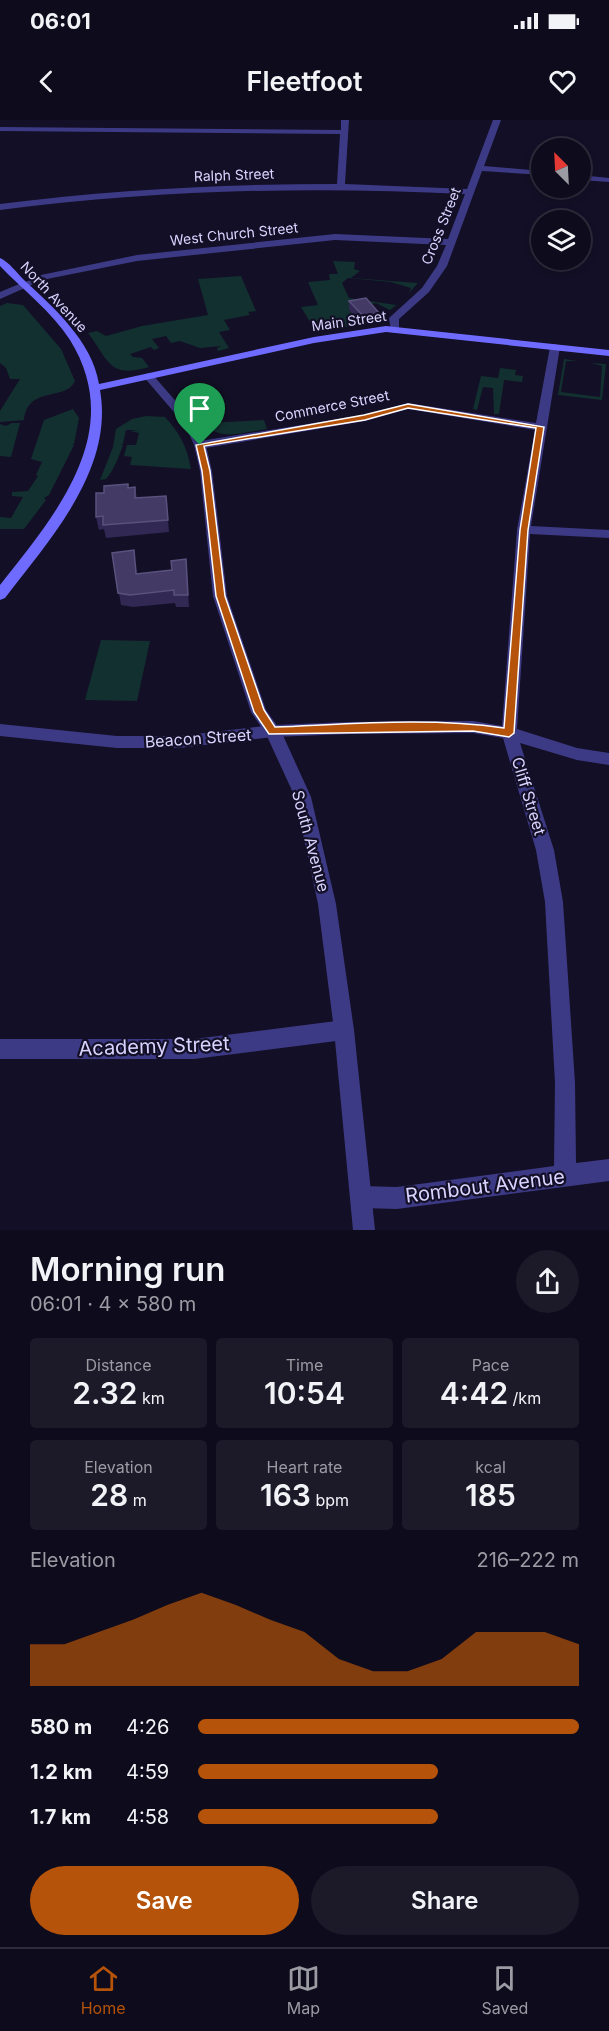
<!DOCTYPE html>
<meta charset="utf-8">
<style>
:root{--surface:#0e0b1c;--page:#1c1929;--text:#f1f3f6;--muted:#9b9ba3;--line:#2e2b3b;--accent:#b45309}
body{margin:0;font-family:Inter,sans-serif;background:var(--page);color:var(--text);height:100vh;display:flex;flex-direction:column;font-size:22px;white-space:nowrap}
*{box-sizing:border-box;margin:0}
p{font-size:20px;color:var(--muted)}
.icon{flex:none;width:33px;height:33px;fill:none;stroke:currentColor;stroke-width:2;stroke-linecap:round;stroke-linejoin:round}
.map{position:relative;height:1110px;overflow:hidden}
.panel{display:flex;flex-direction:column;background:var(--surface);flex:1}
.panel>*{flex:none}
.needle{width:39px;rotate:336deg}
.fabs{position:absolute;left:531px;top:18px;display:grid;gap:12px}
.fabs a{display:grid;place-items:center;width:60px;height:60px;border-radius:50%;background:var(--surface);box-shadow:0 3px 9px #0003,0 0 0 2px var(--line);font-size:30px}
.pin{position:absolute;display:grid;place-items:center;width:51px;height:51px;color:#fff;margin:-62px -26px;border-radius:50% 50% 50% 0;rotate:-45deg;box-shadow:0 0 6px #0007}
.pin .icon{rotate:45deg}
.round{display:grid;place-items:center;flex:none;width:63px;height:63px;border-radius:32px;background:var(--page)}
.head{display:flex;align-items:center;justify-content:space-between;height:102px;padding:0 30px}
h1{font-size:33px;font-weight:600;line-height:45px}
.figures{display:grid;grid-template-columns:repeat(3,1fr);gap:9px;height:102px;padding:6px 30px}
.figures div{display:grid;align-content:center;border-radius:6px;background:var(--page);text-align:center}
.figures b{font-size:30px;font-weight:600}
.figures small{font-size:16px;font-weight:400}
.figures p{font-size:16px}
.chart{height:168px;padding:12px 30px}
.chart p{display:flex;justify-content:space-between}
.chart svg{width:100%;height:108px;margin-top:6px;fill:var(--accent);opacity:.7}
.button{display:flex;gap:12px;margin-top:auto;padding:12px 30px}
.button a{flex:1;height:69px;border-radius:36px;background:var(--accent);color:#fff;font-size:24px;font-weight:600;line-height:69px;text-align:center}
.button a+a{background:var(--page);color:var(--text)}
ul{padding:0 30px;list-style:none;font-size:20px}
li{display:grid;grid-template-columns:96px 72px 1fr;align-items:center;height:45px}
li i{height:15px;border-radius:8px;background:var(--accent)}
.status{display:flex;justify-content:space-between;align-items:center;height:42px;padding:0 30px;background:var(--surface);direction:ltr}
.status svg{height:16px;fill:currentColor}
header{display:flex;justify-content:space-between;align-items:center;height:78px;padding:0 30px;background:var(--surface);font-size:27px;font-weight:600}
.dock{display:flex;justify-content:space-around;align-items:center;height:84px;border-top:2px solid var(--line);background:var(--surface);font-size:16px;color:var(--muted)}
.dock a{display:grid;justify-items:center;gap:3px}
.dock .active{color:var(--accent)}
.map>svg:first-child{display:block}
.green{fill:#12302f}
.lines{fill:none;stroke-linecap:round;stroke-linejoin:round}
.minor{fill:#3d3a85;fill-rule:evenodd}
.tertiary{fill:#3d3a85;fill-rule:evenodd}
.secondary{fill:#6f6bff;fill-rule:evenodd}
.wall{fill:#312854}
.shaded-wall{fill:#1d163a}
.building{fill:#433a66;stroke:#5a527e;stroke-width:1.5}
.route{fill:#b45309;stroke:#fff;stroke-width:1.5;fill-rule:evenodd}
.labels{text-anchor:middle;stroke-width:4.5;stroke-linejoin:round;paint-order:stroke}
.far-street-label{font-size:14px;fill:#d9d4ff;stroke:#130f26}
.street-label{font-size:16px;fill:#d9d4ff;stroke:#130f26}
.near-street-label{font-size:20px;fill:#d9d4ff;stroke:#130f26}
</style>
<div class="status"><b>06:01</b><svg viewBox="0 0 49 12"><path d="M0 12V9h3v3zM5 12V6h3v6zM10 12V3h3v9zM15 12V0h3v12zM26 1h20v11H26zM47 4h2v5h-2z"/></svg></div>
<header><svg class="icon" aria-label="back" viewBox="0 0 24 24"><path d="M15 5l-7 7 7 7"/></svg>Fleetfoot<svg class="icon" aria-label="heart" viewBox="0 0 24 24"><path d="M12 20l-8-8c-3-5 5-10 8-4 3-6 11-1 8 4z"/></svg></header>
<div class="map">
<svg width="609" height="1110" viewBox="0 0 609 1110">
<rect width="100%" height="100%" fill="#130f26"/>
<path class="green" d="M333 141 355 142 354 149 360 151 351 158 418 163 409 173 411 168 391 162 348 158 342 163 349 178 396 185 404 179 390 190 376 183 349 190 362 204 316 212 301 187 318 185 308 162 330 160 329 154H338Z
M241 156 256 191 248 192 250 195 224 200 230 210 219 212 229 228 218 231 217 228 221 226 200 228 180 221 171 223 166 216 152 219 159 228 154 230 151 227 130 234 133 237 142 238 149 247C108 259 109 240 88 213L97 211 106 216 142 206 208 195 198 159Z
M7 183 23 185 61 229 75 261C65 282 28 265 24 300L0 302V291L20 259H10L6 248 0 243V186Z
M564 239 577 241H566L561 272 600 277 602 246 591 243 606 244 602 280 558 275Z
M500 248 516 250 515 255 523 256 522 262 504 260 499 294H494L493 268 483 267 477 290 473 289 481 256 498 258Z
M73 289 79 298 74 324H72L74 325 49 375 44 378 46 380 24 409H0V397L11 398 23 377 12 376V372L28 371 38 356 36 355 42 342 31 339 44 300Z
M146 296 165 297C180 313 187 327 191 349L130 345 132 337 124 336 127 325H136L139 313 130 311 140 310H126L123 324H120L123 325C119 336 114 350 106 359L100 360 113 327 116 309 132 299Z
M204 297 206 303 264 300 267 309C239 313 219 323 199 299Z
M12 303H20L11 337 0 336V304L6 306Z
M101 520 150 521 137 581 85 580Z"/>
<g class="lines">
<path class="minor" d="M341 0H349L345 64 467 69 493 0H501L484 46 542 51V55L482 51 447 146 429 172 399 199V211H391L389 198 422 168 437 146 446 125 335 120 137 141 47 159 24 168 19 165 41 155 137 135 335 114 448 119 465 74C309 66 155 70 0 90V84C112 70 224 64 337 64L340 14 0 11V7L341 10Z
M580 55 609 58V62L580 60Z
M555 224 560 227 531 406 609 410V418L530 414 517 609 577 628 609 633V645L577 640 520 623 554 730 563 782 575 963 576 1043 609 1039V1061L397 1089 361 1088 353 1085 350 1077 353 1069 361 1066 397 1067 554 1046 555 963 545 782 536 730 503 618 473 613 349 614 273 617 179 628H117L0 616V604L117 616H179L273 605 349 602 473 601 502 606 517 410 535 310 408 289 365 301 200 329 194 325 200 321 364 295 408 283 536 303 550 227Z
M344 900 351 903 354 910 351 917 344 920 194 939H0V919H194Z"/>
<path class="tertiary" d="M24 162 29 165 27 167 0 179V172Z
M148 253 152 254 194 302 206 325 212 351 227 476 266 590 281 611 311 677 336 784 354 910 375 1110H353L334 910 318 784 295 677 266 614 251 592 213 476 200 351 194 325 185 305 143 256Z"/>
<path class="secondary" d="M0 138C9 142 17 153 24 160 54 188 92 221 99 264L314 217 386 206 609 230V236L386 212 314 223 100 270C114 350 50 419 5 478L0 480V465C56 394 127 312 70 220 52 192 23 170 0 146Z"/>
</g>
<path class="wall" d="M349 181 379 193V201L362 204 349 190Z
M135 367 137 378 166 376 169 412 106 418 104 409 99 410 96 397 129 368Z
M112 433 136 443 137 454 172 450 186 439 189 487H176L175 483 133 487 121 485Z"/>
<path class="shaded-wall" d="M379 193V201L362 204 363 196Z"/>
<path class="building" d="M366 178 379 193 363 196 349 181Z
M128 364V368L135 367V378L166 376 168 400 103 405V396L96 397V373H104V366Z
M134 430 136 454 172 450 171 441 186 439 188 475H174V470L130 475 118 473 112 433Z"/>
<path class="route" d="M408 284 544 307 528 410 514 613 509 617 473 611 269 614 254 592 216 476 202 351 196 325 364 295ZM408 288 536 308 520 410 504 608C429 597 351 604 275 607L264 590 225 476 210 351 204 326 365 300Z"/>
<g class="labels">
<g class="far-street-label">
<text transform="translate(234 55) rotate(-2)" y="5">Ralph Street</text>
<text transform="translate(441 106) rotate(-68)" y="5">Cross Street</text>
<text transform="translate(234 114) rotate(-6)" y="5">West Church Street</text>
<text transform="translate(54 177) rotate(47)" y="5">North Avenue</text>
<text transform="translate(349 201) rotate(-8)" y="5">Main Street</text>
<text transform="translate(332 286) rotate(-11)" y="5">Commerce Street</text>
</g>
<g class="street-label">
<text transform="translate(198 618) rotate(-4)" y="6">Beacon Street</text>
<text transform="translate(529 676) rotate(73)" y="6">Cliff Street</text>
<text transform="translate(311 721) rotate(75)" y="6">South Avenue</text>
</g>
<g class="near-street-label">
<text transform="translate(154 926) rotate(-2)" y="7">Academy Street</text>
<text transform="translate(485 1066) rotate(-7)" y="7">Rombout Avenue</text>
</g>
</g>
</svg>
<div class="fabs">
<a><svg class="needle" viewBox="-14 -14 28 28"><path d="M0-13l5 13h-10z" fill="#e53935"/><path d="M0 13l5-13h-10z" fill="#9b9ba3"/></svg></a>
<a><svg class="icon" aria-label="layers" viewBox="0 0 24 24"><path d="M12 4l9 5-9 5-9-5zM3 14l9 5 9-5"/></svg></a>
</div>
<div class="pin" style="left:200px;top:325px;background:#1e9e55"><svg class="icon" aria-label="arrive" viewBox="0 0 24 24"><path d="M6 21V4h12l-3 4 3 4H6"/></svg></div>
</div>
<section class="panel">
<div class="head"><div><h1>Morning run</h1><p>06:01 · 4 × 580 m</p></div><a class="round"><svg class="icon" aria-label="share" viewBox="0 0 24 24"><path d="M12 15V3M7 8l5-5 5 5M5 13v7h14v-7"/></svg></a></div>
<div class="figures">
<div><p>Distance</p><b>2.32<small> km</small></b></div>
<div><p>Time</p><b>10:54</b></div>
<div><p>Pace</p><b>4:42<small> /km</small></b></div>
</div>
<div class="figures">
<div><p>Elevation</p><b>28<small> m</small></b></div>
<div><p>Heart rate</p><b>163<small> bpm</small></b></div>
<div><p>kcal</p><b>185</b></div>
</div>
<div class="chart"><p><span>Elevation</span>216–222 m</p>
<svg viewBox="0 0 160 44" preserveAspectRatio="none"><path d="M0 44V27L10 27L20 22L30 17L40 11L50 6L60 11L70 17L80 22L90 33L100 38L110 38L120 33L130 22L140 22L150 22L160 27V44z"/></svg>
</div>
<ul>
<li><b>580 m</b>4:26<i style="width:100%"></i></li>
<li><b>1.2 km</b>4:59<i style="width:63%"></i></li>
<li><b>1.7 km</b>4:58<i style="width:63%"></i></li>
</ul>
<div class="button"><a>Save</a><a>Share</a></div>
</section>
<nav class="dock">
<a class="active"><svg class="icon" aria-label="home" viewBox="0 0 24 24"><path d="M3 11l9-7 9 7M6 9v11h12V9"/></svg>Home</a>
<a><svg class="icon" aria-label="map" viewBox="0 0 24 24"><path d="M3 6l6-2 6 2 6-2v14l-6 2-6-2-6 2zM9 4v14M15 6v14"/></svg>Map</a>
<a><svg class="icon" aria-label="saved" viewBox="0 0 24 24"><path d="M7 4h10v16l-5-4-5 4z"/></svg>Saved</a>
</nav>
